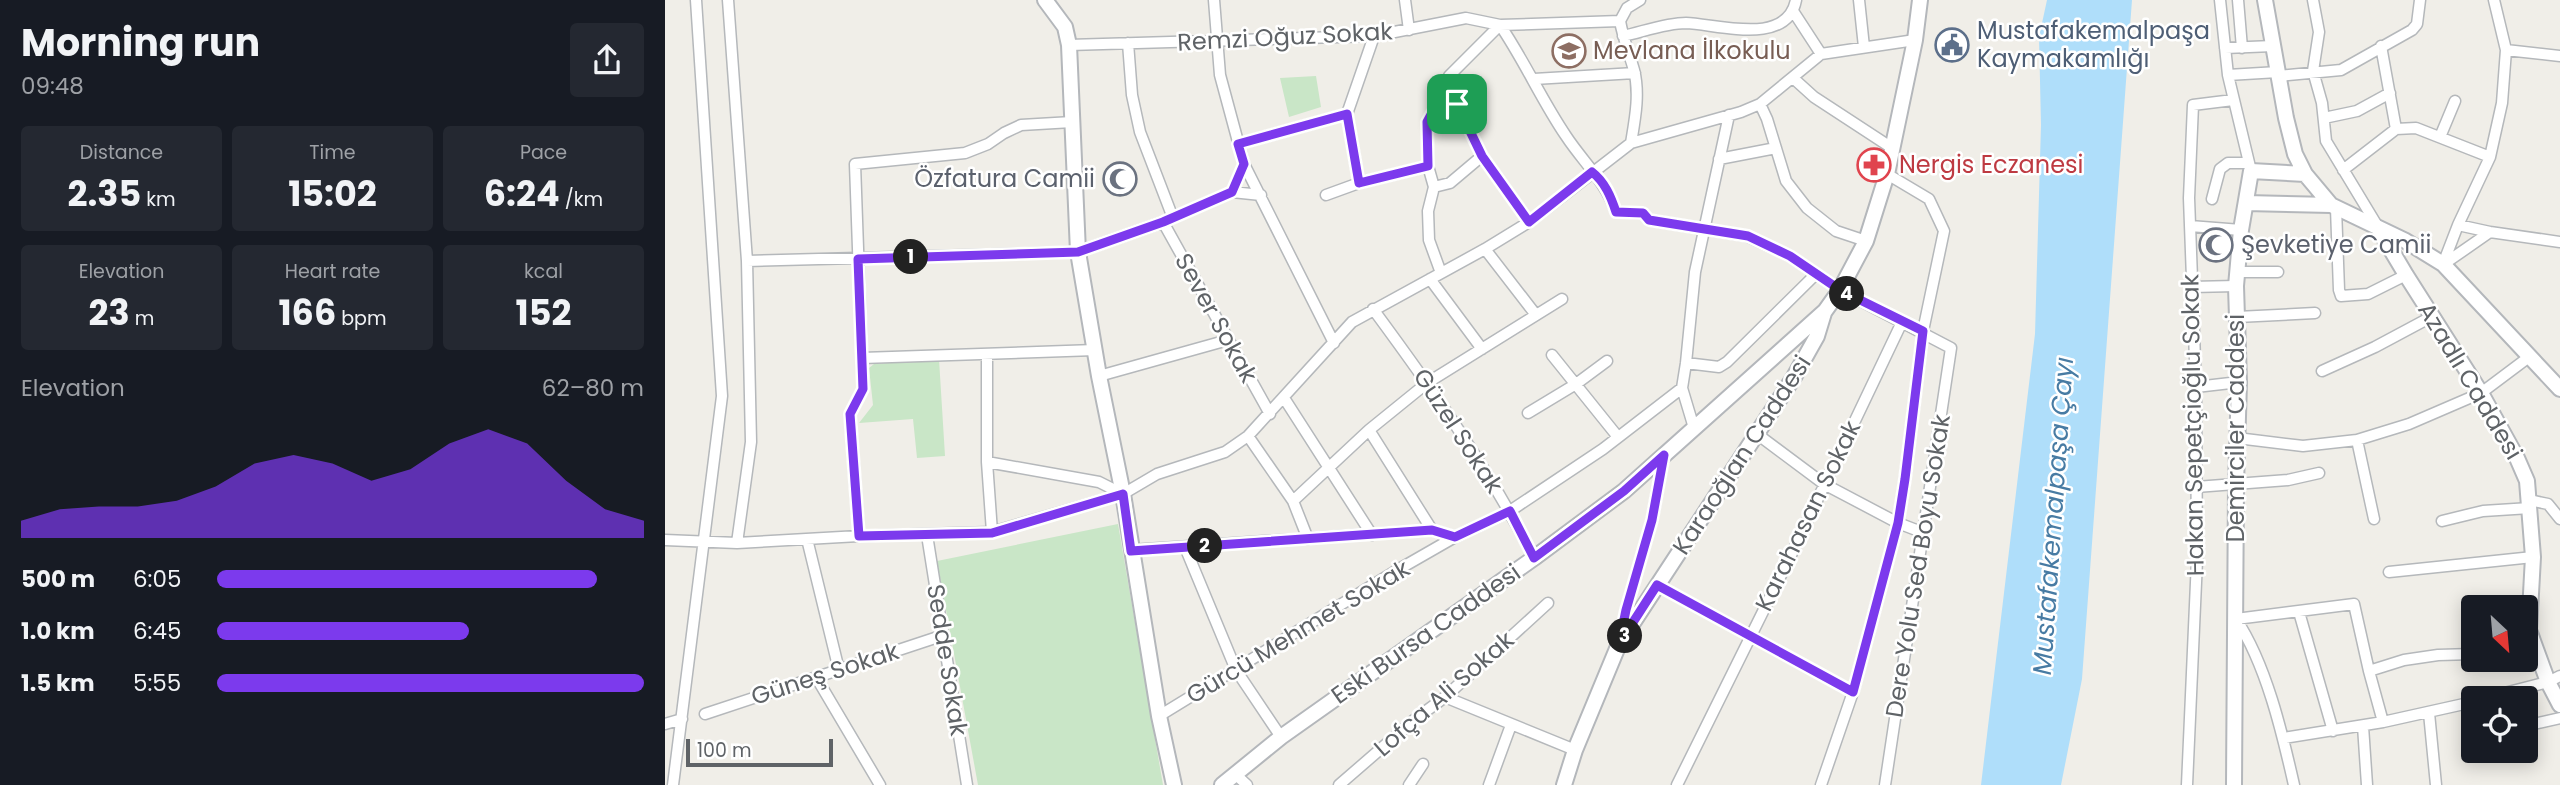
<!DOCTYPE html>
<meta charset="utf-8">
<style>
:root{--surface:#171b24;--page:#242831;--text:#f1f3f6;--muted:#9ea1a6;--accent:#7c3aed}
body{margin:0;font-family:Poppins,sans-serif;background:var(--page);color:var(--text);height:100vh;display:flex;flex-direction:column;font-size:26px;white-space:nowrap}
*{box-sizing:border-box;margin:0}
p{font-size:23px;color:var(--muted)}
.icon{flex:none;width:38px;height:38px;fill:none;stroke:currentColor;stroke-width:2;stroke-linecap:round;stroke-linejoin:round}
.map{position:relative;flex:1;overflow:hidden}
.panel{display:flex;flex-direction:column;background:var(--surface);width:665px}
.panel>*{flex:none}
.needle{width:46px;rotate:154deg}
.controls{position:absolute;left:1796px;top:595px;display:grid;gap:14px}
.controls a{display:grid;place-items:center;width:77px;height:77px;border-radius:7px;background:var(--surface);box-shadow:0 4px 18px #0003;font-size:35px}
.scale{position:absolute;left:21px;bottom:18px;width:147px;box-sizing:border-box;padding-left:7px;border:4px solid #5f6367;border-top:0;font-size:19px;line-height:24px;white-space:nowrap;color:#5f6367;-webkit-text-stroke:5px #fff;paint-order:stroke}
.pin{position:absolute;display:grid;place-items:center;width:60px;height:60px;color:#fff;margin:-30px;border-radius:14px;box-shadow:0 4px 10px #0006}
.km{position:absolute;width:35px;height:35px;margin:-18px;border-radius:50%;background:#222;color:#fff;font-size:19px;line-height:35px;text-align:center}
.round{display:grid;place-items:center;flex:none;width:74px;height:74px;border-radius:7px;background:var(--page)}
.overview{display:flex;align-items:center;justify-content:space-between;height:119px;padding:0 21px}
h1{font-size:38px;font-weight:700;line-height:52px}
.figures{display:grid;grid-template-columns:repeat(3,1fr);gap:10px;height:119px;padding:7px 21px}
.figures div{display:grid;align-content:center;border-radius:7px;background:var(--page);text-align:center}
.figures b{font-size:35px;font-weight:700}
.figures small{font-size:19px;font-weight:400}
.figures p{font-size:19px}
.chart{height:196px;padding:14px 21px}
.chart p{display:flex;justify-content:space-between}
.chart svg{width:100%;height:126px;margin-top:7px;fill:var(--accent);opacity:.7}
ul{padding:0 21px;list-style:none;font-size:23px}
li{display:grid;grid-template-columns:112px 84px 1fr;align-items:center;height:52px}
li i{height:18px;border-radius:9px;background:var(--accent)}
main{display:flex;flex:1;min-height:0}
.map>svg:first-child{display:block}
.green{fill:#c9e6c7}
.water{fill:#afdefa}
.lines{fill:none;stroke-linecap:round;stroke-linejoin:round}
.street-casing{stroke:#b5b8bb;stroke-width:13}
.secondary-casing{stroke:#b4b7bb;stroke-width:18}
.street{stroke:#fff;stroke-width:10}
.secondary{stroke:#fff;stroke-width:14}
.route-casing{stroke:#fff;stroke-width:14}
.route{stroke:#7c3aed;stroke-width:9}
.labels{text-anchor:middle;stroke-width:5;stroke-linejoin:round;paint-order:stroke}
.service-label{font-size:24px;fill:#4e5e75;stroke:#fff;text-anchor:start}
.street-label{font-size:24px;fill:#5f6367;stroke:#fff}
.education-label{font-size:24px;fill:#785e54;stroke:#fff;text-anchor:start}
.health-label{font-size:24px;fill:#be3a42;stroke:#fff;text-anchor:start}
.worship-label{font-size:24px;fill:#5b616d;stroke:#fff;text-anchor:end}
.water-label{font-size:26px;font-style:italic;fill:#477ba3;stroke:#fff}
</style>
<main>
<section class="panel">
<div class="overview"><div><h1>Morning run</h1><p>09:48</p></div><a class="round"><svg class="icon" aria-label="share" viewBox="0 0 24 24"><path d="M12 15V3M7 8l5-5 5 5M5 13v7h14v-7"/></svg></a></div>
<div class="figures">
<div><p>Distance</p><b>2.35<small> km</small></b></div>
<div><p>Time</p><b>15:02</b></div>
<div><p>Pace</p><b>6:24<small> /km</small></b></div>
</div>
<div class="figures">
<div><p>Elevation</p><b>23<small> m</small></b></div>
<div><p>Heart rate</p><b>166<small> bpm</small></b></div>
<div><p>kcal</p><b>152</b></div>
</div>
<div class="chart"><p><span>Elevation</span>62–80 m</p>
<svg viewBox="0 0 160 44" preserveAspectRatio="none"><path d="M0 44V38L10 34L20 33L30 33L40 31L50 26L60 18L70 15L80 18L90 24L100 20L110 11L120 6L130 11L140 24L150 34L160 38V44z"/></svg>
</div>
<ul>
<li><b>500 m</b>6:05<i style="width:89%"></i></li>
<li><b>1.0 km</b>6:45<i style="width:59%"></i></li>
<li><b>1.5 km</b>5:55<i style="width:100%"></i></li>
</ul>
</section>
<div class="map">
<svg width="1895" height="785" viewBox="0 0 1895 785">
<rect width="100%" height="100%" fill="#f0eee8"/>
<path class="green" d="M651 76 656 107 624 117 615 78Z
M274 359 280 456 252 458 248 419 194 423 208 405 204 368 209 364Z
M453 524 498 785H313L272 561Z"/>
<path class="water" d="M1382 0H1467L1417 679 1396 785H1316L1370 334 1376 125 1374 37Z"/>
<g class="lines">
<defs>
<path id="street" d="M63 0 82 261 86 442 72 543
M549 0 555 75 579 164 669 343
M740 0 744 30
M1194 0 1199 47
M1555 0 1563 75 1586 171
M1573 0 1577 48
M1648 0 1654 32 1648 71 1657 103 1661 141 1713 227
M1128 11 1156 54
M955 21 962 8 975 0
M958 36C977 32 1001 23 1021 23 1052 24 1122 47 1131 0
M463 43 467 95 475 132 508 218
M404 45 709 36 801 18 835 25C859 60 877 101 901 136 918 162 941 182 951 212L978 213 984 220 1082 236 1125 256 1175 290 1286 348 1220 785
M1716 46 1731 129
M1560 48 1608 46
M1841 50 1895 56
M1563 75 1613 72
M1614 76 1676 70 1747 30 1752 24 1755 0
M1128 78 1149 97 1227 148
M869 79 970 73
M779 91 792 104 817 156 864 222
M1095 104 1102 119 1121 181 1142 208 1171 231 1201 241
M1659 118 1692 111 1725 93
M1775 137 1790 101
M966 143 1076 112 1095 104 1156 54 1250 40
M573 144 682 114
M1054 159 1111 148
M1678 170 1731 129 1751 128 1825 157
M694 183 682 114 709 36
M769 187 785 183 817 156
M567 192 579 164
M661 195 694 183 763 166
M1547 199 1555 169 1563 163H1584
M1671 208 1674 290 1676 296 1703 294 1741 275
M498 222 605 414
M1793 225 1825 232 1895 242
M1525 226 1576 230
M820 249 871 315
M82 261 413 252 498 222 567 192 596 195
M1778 264 1793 225 1825 157 1837 103 1841 50 1829 0
M1779 264 1825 232
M1572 272H1613
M776 273 764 240 763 211 769 187 763 166 762 122 779 91 784 76 835 25 955 21
M765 279 817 349
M1526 287 1571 286
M708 309C767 389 824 469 869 558
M1572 317 1650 313
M322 354V462L327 532
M887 355 953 437
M197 358 430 350
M1021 363 1054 367 1062 362 1151 274
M1657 371 1710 347 1768 316
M434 376 563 340
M1531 387 1574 382
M619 398 707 535
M863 413 911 384 942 361
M1029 428 1017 388 1021 363 1030 272 1064 115
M704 430 767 530
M1092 434 1159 484 1233 523 1259 533
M583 436 628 501
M1572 438 1638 446 1692 440 1744 424 1816 393 1864 357
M1692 440 1709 519
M322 462 434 482 458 494
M1531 487 1623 480 1654 473
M1864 500 1883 504 1895 519
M1777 521 1818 511 1865 508
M262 535 302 785
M194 536 185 414 198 389 190 164 300 153 323 144 339 133 356 125 407 122
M142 539 174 670
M643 539 628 501 704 430 762 383 897 299
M0 540 72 543 194 536 327 532 458 494 492 474 560 452 583 436 687 322 820 249 864 222 966 143C970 119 975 94 969 70 964 53 958 38 955 21
M520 547 571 670 616 737
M466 550 767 530 790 537
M1724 572 1868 557
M992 585 1188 692
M1634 612 1668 731
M956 637 961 610 987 520 999 455
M1704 671 1739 660 1773 655 1808 654
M151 677 215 785
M780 697 910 750
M1820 698 1883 682 1895 676
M1764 713 1771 785
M40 714 279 635
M494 716 729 572 790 537 845 511 938 449 1017 388
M0 724 17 719
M1698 726 1702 785
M1860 726 1895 718
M1619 738 1718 722 1808 702
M570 774 582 785
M8 785 57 396 31 0
M674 785 749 720 780 697 883 603
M744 785 758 764
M824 785 846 725
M1012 785 1126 555 1237 322
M1156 785 1188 692 1233 523 1240 479 1258 331 1279 231 1264 199 1222 174
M1522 785 1532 560 1531 387 1524 198 1528 105 1568 100
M1629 785C1617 732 1601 664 1571 619L1689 604 1704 671 1718 722"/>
<path id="secondary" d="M380 0 400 27 404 45 413 252 434 376 458 494 494 716 509 785
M1600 0 1621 118 1630 154 1640 174 1666 205 1739 240 1778 264 1895 389
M1581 203 1666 205
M1713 228 1741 275 1816 393 1852 458 1862 481 1868 557 1864 630 1883 682 1895 705
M557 785 616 737 869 558 959 491 1160 311 1175 290 1201 241 1222 174 1250 40 1255 0
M899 785 910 750 954 644 1129 377 1152 336 1159 313
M1569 785 1571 485 1574 382 1571 286 1576 230 1586 171 1640 174"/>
</defs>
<use href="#street" class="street-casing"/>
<use href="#secondary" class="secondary-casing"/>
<use href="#street" class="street"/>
<use href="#secondary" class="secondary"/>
</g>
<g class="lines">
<defs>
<path id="route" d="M779 91 792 104 817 156 864 222 927 172C940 182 946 197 951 212L978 213 984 220 1083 236 1125 256 1175 290 1258 331 1240 479 1233 523 1188 692 992 585 954 644 961 610 987 520 999 455 959 491 869 558 845 511 790 537 767 530 466 551 458 494 327 533 194 536 185 414 198 389 193 259 413 252 498 222 567 192 579 164 573 144 682 114 694 183 763 166 762 122Z"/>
</defs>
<use href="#route" class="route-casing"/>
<use href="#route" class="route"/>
</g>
<defs>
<symbol id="civic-ring" viewBox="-11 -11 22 22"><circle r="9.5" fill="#fff" stroke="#5c6f8a" stroke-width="1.5"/><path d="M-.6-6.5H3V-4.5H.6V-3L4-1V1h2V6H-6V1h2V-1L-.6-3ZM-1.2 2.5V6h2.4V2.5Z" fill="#5c6f8a"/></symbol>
<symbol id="school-ring" viewBox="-11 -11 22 22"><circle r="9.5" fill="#fff" stroke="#8d6e63" stroke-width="1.5"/><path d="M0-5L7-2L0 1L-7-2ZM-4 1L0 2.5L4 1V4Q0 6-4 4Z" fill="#8d6e63"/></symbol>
<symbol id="pharmacy-ring" viewBox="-11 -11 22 22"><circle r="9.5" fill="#fff" stroke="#e0444e" stroke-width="1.5"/><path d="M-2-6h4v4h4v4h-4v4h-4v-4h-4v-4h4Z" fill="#e0444e"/></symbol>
<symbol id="mosque-ring" viewBox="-11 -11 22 22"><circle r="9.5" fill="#fff" stroke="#6b7280" stroke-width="1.5"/><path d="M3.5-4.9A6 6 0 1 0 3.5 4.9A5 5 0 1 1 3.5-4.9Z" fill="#6b7280"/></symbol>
</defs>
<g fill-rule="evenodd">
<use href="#civic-ring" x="1268" y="26" width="38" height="38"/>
<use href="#school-ring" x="885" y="32" width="38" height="38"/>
<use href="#pharmacy-ring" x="1190" y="146" width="38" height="38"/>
<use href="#mosque-ring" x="436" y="160" width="38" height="38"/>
<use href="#mosque-ring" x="1532" y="226" width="38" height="38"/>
</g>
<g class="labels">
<g class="service-label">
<text x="1312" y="39">Mustafakemalpaşa<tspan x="1312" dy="28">Kaymakamlığı</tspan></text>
</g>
<g class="street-label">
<text transform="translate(620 37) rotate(-3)" y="8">Remzi Oğuz Sokak</text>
<text transform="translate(551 318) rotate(61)" y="8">Sever Sokak</text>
<text transform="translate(1805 381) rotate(59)" y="8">Azadlı Caddesi</text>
<text transform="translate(1528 425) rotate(-91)" y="8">Hakan Sepetçioğlu Sokak</text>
<text transform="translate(1571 428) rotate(-90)" y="8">Demirciler Caddesi</text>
<text transform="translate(793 431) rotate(57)" y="8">Güzel Sokak</text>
<text transform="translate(1077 455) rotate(-57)" y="8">Karaoğlan Caddesi</text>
<text transform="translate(1143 516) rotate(-64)" y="8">Karahasan Sokak</text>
<text transform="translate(1253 566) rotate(-81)" y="8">Dere Yolu Sed Boyu Sokak</text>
<text transform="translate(633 632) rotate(-31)" y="8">Gürcü Mehmet Sokak</text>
<text transform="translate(761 634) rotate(-35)" y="8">Eski Bursa Caddesi</text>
<text transform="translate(282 660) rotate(81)" y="8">Sedde Sokak</text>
<text transform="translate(160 674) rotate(-18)" y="8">Güneş Sokak</text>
<text transform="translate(779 694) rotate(-41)" y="8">Lofça Ali Sokak</text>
</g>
<g class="education-label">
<text x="928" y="59">Mevlana İlkokulu</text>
</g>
<g class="health-label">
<text x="1234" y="173">Nergis Eczanesi</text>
</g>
<g class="worship-label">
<text x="430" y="187">Özfatura Camii</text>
<text x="1576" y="253" text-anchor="start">Şevketiye Camii</text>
</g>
<g class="water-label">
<text transform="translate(1388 516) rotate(-86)" y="9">Mustafakemalpaşa Çayı</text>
</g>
</g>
</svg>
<div class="controls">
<a><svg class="needle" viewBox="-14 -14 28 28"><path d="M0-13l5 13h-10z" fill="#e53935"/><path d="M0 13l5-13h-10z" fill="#9ea1a6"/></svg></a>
<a><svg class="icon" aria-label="locate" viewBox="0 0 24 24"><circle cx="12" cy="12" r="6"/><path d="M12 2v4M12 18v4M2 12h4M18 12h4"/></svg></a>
</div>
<div class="scale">100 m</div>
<div class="pin" style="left:792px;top:104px;background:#1e9e55"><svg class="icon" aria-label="arrive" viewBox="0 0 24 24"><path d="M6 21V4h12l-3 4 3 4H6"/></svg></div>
<b class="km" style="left:246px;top:257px">1</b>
<b class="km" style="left:540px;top:546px">2</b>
<b class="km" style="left:960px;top:636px">3</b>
<b class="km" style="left:1182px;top:294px">4</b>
</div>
</main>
